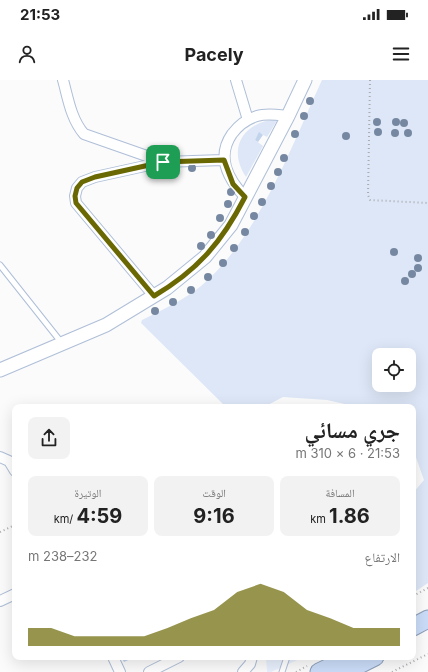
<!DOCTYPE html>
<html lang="ar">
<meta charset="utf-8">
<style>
:root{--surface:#fff;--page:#f2f2f2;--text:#222;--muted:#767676;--accent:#6a6803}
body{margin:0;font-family:Inter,"Noto Naskh Arabic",sans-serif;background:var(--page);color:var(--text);direction:rtl;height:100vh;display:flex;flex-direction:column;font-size:15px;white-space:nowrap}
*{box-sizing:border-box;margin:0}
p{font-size:13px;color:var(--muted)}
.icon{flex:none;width:22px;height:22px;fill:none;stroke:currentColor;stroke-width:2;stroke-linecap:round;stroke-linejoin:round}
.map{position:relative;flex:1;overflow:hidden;direction:ltr}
.side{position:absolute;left:12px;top:324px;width:404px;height:256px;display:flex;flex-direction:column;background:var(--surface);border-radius:8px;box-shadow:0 4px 16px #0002;direction:rtl}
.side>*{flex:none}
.fabs{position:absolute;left:372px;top:268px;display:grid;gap:8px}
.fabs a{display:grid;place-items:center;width:44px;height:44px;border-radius:8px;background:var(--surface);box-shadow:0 4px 16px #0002;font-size:20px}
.pin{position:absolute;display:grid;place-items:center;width:34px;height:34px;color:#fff;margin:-17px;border-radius:8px;box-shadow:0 2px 6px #0006}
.round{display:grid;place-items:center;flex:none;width:42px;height:42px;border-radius:8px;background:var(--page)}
.overview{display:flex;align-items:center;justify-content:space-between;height:68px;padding:0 16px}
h1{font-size:22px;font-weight:700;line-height:30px}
.figures{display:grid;grid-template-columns:repeat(3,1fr);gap:6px;height:68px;padding:4px 16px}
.figures div{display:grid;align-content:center;border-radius:8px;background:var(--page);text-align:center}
.figures b{font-size:20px;font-weight:700}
.figures small{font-size:11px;font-weight:400}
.figures p{font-size:11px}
.chart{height:112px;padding:8px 16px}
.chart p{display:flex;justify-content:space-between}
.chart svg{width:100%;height:72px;margin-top:4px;fill:var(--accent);opacity:.7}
.status{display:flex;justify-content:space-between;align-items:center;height:28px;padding:0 20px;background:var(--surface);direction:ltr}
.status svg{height:11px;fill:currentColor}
header{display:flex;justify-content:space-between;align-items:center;height:52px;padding:0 16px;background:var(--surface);font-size:18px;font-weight:700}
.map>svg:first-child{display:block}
.built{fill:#e8f0fd}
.green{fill:#dde7f7;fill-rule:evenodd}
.building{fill:#c2d3ec}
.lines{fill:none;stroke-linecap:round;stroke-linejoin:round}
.service-casing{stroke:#afbfd8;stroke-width:7}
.minor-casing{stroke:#afbfd8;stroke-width:12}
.tertiary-casing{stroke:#afbfd8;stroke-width:15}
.trunk-casing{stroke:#8c9db8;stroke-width:19}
.path{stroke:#aaacb0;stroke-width:2;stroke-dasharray:1 3;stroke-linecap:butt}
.service{stroke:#fff;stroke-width:5}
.minor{stroke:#fff;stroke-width:10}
.tertiary{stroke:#fff;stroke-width:13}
.trunk{stroke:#cadcf8;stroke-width:17}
.tree{fill:#7688a1}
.route-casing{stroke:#fff;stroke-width:8}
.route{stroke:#6a6803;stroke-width:5}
</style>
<div class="status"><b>21:53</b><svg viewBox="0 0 49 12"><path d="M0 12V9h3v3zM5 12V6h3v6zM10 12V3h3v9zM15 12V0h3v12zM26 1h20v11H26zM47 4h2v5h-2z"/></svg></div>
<header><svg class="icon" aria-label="menu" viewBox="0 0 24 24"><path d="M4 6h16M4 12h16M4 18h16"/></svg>Pacely<svg class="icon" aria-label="person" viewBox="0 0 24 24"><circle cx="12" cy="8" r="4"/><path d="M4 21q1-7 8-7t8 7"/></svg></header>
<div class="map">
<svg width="428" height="592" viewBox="0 0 428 592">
<rect width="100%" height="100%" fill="#fbfbfb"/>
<path class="built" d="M266 577H304L271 592H267Z"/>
<path class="green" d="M322 0H428V503L413 513V413L424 400 413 369V327H358L327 320 283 317 264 327H226L141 243 142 240C162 230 184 220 201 206 258 158 291 67 322 0ZM379 275H409V305H379Z
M278 39 267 57 259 53 255 60 263 66 246 97C226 67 245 41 278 39Z"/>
<path class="building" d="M259 52 263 55 258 62 255 60Z
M121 577H135L124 582Z"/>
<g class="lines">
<defs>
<path id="service" d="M0 185 61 262
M282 592 287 577"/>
<path id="minor" d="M63 0C68 18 71 39 84 54L161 81
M236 0 248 40
M245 117C228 99 216 77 232 54 238 46 247 39 257 36 267 33 278 35 288 36
M154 216 76 123 75 116 77 108 82 102 95 97 163 82 223 80
M0 377 9 381 15 391
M0 521 15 514
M113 577 120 592
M149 592 179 577
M243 592 250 584 252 577"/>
<path id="tertiary" d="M0 290 106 245 167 208 205 177 231 145 288 36 305 0"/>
<path id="trunk" d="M413 547 428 539
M319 592 350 577
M345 592 375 577"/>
</defs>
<use href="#service" class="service-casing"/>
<use href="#minor" class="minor-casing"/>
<use href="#tertiary" class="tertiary-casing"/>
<use href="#trunk" class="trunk-casing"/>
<path class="path" d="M370 0 368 115 370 120 428 123
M0 452 15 445
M413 516 428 508
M296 592 307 586
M392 592 428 574"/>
<use href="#service" class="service"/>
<use href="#minor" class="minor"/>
<use href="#tertiary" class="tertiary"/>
<use href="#trunk" class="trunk"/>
</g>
<g class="tree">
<circle cx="310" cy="21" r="4"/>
<circle cx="304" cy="36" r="4"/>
<circle cx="377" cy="42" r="4"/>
<circle cx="396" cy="42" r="4"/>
<circle cx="404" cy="43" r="4"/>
<circle cx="378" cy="52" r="4"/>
<circle cx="395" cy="53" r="4"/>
<circle cx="408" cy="53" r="4"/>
<circle cx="295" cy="54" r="4"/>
<circle cx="346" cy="56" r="4"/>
<circle cx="284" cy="78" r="4"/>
<circle cx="192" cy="88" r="4"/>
<circle cx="278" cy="92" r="4"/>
<circle cx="271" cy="106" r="4"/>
<circle cx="231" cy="112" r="4"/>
<circle cx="262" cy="122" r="4"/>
<circle cx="228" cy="124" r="4"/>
<circle cx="254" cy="136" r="4"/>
<circle cx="220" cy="138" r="4"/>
<circle cx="245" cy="152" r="4"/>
<circle cx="211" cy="155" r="4"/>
<circle cx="201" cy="166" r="4"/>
<circle cx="234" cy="168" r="4"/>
<circle cx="394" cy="172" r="4"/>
<circle cx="418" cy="178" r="4"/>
<circle cx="223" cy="183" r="4"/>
<circle cx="418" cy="188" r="4"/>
<circle cx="412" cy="194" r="4"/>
<circle cx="208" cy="197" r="4"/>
<circle cx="405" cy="201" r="4"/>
<circle cx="191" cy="210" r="4"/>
<circle cx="173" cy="222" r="4"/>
<circle cx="155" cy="231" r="4"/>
</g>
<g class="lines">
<defs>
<path id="route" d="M224 80 233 104 245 117C222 162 198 190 154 216L76 123 75 116 77 108 82 102 95 97 163 82Z"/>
</defs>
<use href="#route" class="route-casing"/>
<use href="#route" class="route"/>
</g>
</svg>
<div class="fabs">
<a><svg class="icon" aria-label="locate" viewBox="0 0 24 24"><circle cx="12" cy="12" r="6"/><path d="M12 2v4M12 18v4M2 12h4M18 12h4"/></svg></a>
</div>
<div class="pin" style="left:163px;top:82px;background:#1e9e55"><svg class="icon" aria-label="arrive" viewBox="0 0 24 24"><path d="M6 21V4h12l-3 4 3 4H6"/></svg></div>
<section class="side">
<div class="overview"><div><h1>جري مسائي</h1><p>21:53 · 6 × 310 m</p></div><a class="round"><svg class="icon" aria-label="share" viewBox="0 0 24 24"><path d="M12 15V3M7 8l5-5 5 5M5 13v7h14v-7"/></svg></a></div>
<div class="figures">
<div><p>المسافة</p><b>1.86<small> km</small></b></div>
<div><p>الوقت</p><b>9:16</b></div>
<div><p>الوتيرة</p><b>4:59<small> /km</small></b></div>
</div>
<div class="chart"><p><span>الارتفاع</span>232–238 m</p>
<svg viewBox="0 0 160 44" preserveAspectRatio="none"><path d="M0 44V33L10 33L20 38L30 38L40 38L50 38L60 33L70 27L80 22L90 11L100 6L110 11L120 22L130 27L140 33L150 33L160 33V44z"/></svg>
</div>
</section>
</div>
